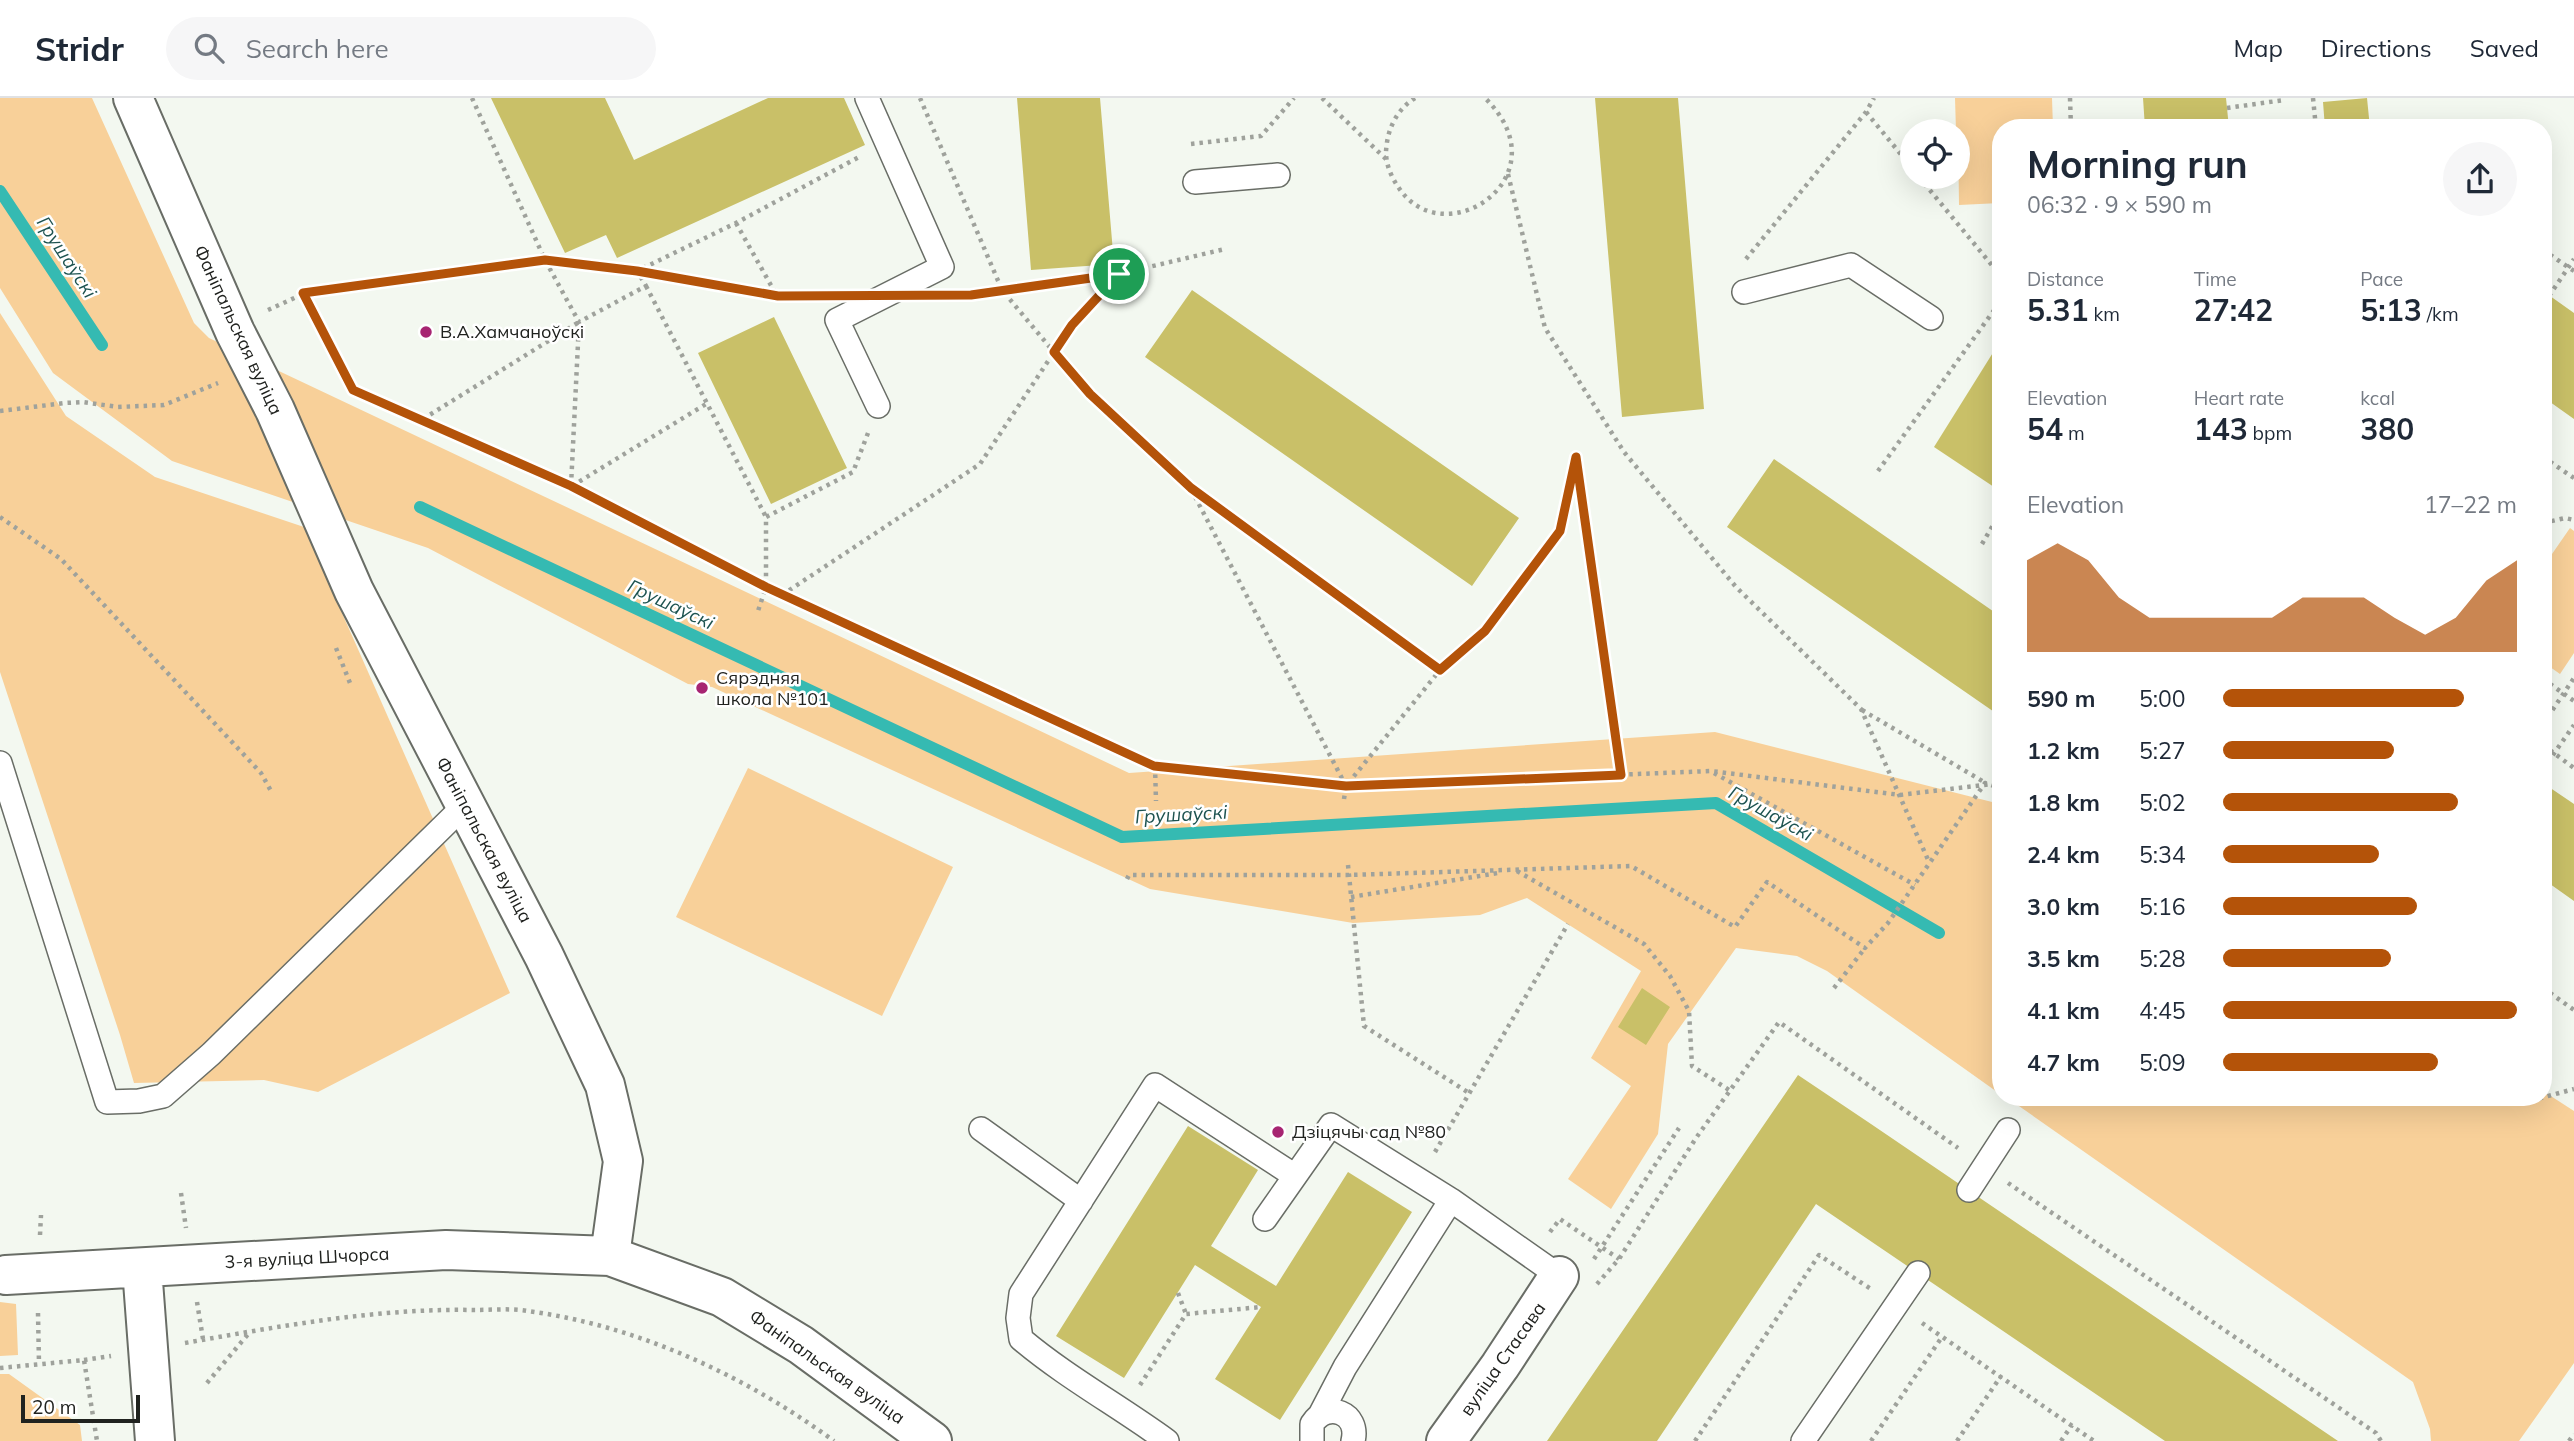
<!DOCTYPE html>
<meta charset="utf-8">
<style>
:root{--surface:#fff;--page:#f6f6f7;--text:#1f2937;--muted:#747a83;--line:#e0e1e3;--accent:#b45309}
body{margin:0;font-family:Mulish,sans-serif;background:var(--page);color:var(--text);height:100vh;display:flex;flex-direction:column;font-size:26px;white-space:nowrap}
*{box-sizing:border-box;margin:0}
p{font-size:23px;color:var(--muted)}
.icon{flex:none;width:38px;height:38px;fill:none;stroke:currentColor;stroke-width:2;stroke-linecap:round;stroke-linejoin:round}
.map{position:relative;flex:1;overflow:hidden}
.drawer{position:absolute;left:1992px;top:21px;width:560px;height:987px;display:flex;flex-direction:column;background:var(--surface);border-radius:28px;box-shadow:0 7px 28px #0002}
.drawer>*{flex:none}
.fabs{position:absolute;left:1900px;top:21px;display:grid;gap:14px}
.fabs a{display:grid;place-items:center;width:70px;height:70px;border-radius:50%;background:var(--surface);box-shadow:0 7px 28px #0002;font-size:35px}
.scale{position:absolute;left:21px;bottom:18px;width:119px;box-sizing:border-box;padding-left:7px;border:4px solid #20221f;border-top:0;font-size:19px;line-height:24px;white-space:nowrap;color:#20221f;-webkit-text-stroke:5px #fff;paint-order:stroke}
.pin{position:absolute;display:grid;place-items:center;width:60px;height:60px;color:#fff;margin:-30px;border:4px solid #fff;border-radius:50%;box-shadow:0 2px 7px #0007}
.round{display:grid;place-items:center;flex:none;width:74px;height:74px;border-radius:37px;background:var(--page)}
.overview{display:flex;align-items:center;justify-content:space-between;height:119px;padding:0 35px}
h1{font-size:38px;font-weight:700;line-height:52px}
.metrics{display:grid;grid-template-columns:repeat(3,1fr);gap:10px;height:119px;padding:7px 35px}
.metrics div{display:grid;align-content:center}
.metrics b{font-size:30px;font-weight:700}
.metrics small{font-size:19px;font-weight:400}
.metrics p{font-size:19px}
.chart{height:196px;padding:14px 35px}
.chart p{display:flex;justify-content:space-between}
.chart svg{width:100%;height:126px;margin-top:7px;fill:var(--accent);opacity:.7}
ul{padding:0 35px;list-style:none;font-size:23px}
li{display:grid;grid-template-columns:112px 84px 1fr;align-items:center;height:52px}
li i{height:18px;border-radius:9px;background:var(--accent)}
header{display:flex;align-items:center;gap:42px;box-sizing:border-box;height:98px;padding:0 35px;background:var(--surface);border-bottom:2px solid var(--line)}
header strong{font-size:33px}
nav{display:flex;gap:38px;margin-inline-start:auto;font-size:24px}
.search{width:490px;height:63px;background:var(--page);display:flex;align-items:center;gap:18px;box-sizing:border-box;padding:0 24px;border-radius:38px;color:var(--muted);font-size:26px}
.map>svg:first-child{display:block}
.green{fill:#f8d099}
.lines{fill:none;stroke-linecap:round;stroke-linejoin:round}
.stream{stroke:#35bab2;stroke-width:12}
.building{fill:#c9c068}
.service-casing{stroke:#696d66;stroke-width:26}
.minor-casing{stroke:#696d66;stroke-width:42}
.path{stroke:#9fa29c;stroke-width:4.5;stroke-dasharray:3.5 5;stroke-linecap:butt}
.service{stroke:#fff;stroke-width:23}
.minor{stroke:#fff;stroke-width:38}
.route-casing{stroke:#fff;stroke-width:14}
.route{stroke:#b45309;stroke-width:9}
.poi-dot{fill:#a72572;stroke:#fff;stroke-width:2.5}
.labels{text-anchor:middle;stroke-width:5;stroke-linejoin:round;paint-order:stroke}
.street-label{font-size:18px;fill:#20221f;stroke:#fff}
.poi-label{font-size:18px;fill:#20221f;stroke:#fff;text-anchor:start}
.water-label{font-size:19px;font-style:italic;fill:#1e5350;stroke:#fff}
</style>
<header>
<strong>Stridr</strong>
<div class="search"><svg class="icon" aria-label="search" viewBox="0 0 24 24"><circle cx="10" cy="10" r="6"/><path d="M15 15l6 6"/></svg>Search here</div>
<nav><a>Map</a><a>Directions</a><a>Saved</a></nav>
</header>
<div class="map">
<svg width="2574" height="1343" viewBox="0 0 2574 1343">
<rect width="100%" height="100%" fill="#f3f8f0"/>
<path class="green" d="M0 0H92L194 225 209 240 1129 675 1715 634 2000 706V996L1827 873 1797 858 1736 850 1668 946 1658 1036 1611 1111 1568 1081 1631 988 1591 960 1641 873 1527 800 1480 817 1353 825 1150 791 712 589 688 586 428 450 172 363 53 275 0 190Z
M1955 0H2052L2053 30H2000V105L1959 107 1958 33H1956Z
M0 215 66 318 155 379 304 429 510 895 318 994 264 982 134 985 120 937 0 574Z
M2570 430 2574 433V555L2560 576 2543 564V469Z
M748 670 953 769 882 918 676 819Z
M2543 993 2574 1013V1265L2519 1343H2431L2430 1331 2413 1284 2006 999H2543Z
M0 1204 16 1206 18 1257 0 1258Z
M0 1276H9L80 1327 82 1343H0Z"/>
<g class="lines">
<path class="stream" d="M0 93 102 247
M420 409 1122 739 1716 705 1939 835"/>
</g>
<path class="building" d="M491 0H605L634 62 768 0H844L865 47 617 160 606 137 565 155Z
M1017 0H1100L1114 166 1031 172Z
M1595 0H1678L1704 311 1622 319Z
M2143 0H2226L2229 30H2145Z
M2367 0 2370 30H2325L2323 4Z
M1192 192 1519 420 1472 488 1145 259Z
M2543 193 2574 215V321L2543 299Z
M774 219 847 370 771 406 698 255Z
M1994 253 2000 257V386L1997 391 1934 349Z
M1774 361 2000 518V618L1727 429Z
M2543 685 2574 706V803L2543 781Z
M1642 890 1670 909 1646 947 1618 929Z
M1798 977 1871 1026 2338 1343H2165L1816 1106 1657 1343H1547Z
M1188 1028 1258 1072 1211 1148 1276 1188 1348 1074 1412 1114 1280 1322 1215 1281 1261 1209 1195 1167 1124 1280 1056 1238Z"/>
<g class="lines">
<defs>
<path id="service" d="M867 0 942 169 837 222 878 308
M1195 84 1278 77
M1744 194 1851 167 1931 220
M0 665 107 1004 139 1003 163 998 211 956 465 707
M981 1031 1081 1103
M1969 1092 2008 1032
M1265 1121 1331 1027 1451 1102 1559 1178
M1321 1315 1345 1269 1451 1102
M1167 1343C1119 1308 1066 1279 1021 1241L1018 1220 1021 1196 1155 987 1295 1078
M1312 1343V1326C1327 1302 1360 1315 1353 1343
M1803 1343 1918 1175"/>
<path id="minor" d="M133 0 235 234 275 312 354 493 544 858 605 987 623 1063 610 1158
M142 1170 155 1343
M6 1177 446 1152 610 1158 722 1199 801 1247 932 1343
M1446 1343 1500 1268 1559 1178"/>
</defs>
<use href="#service" class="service-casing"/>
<use href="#minor" class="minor-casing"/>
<path class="path" d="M472 0 545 162 579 224 646 188 637 173 736 125 859 59
M920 0 1002 192 1089 296 1191 390 1440 572
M1322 0 1386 61
M1415 0C1396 12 1387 32 1386 54 1386 69 1393 82 1401 93 1448 156 1564 77 1485 0
M2070 0 2071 30
M2313 0 2316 30
M2227 10 2284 2
M1866 14 1913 71
M1191 46 1261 38 1294 0
M1508 76 1545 230 1624 354 1736 489 1861 611 1929 764
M1919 79 2000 177
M736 125 777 198
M2543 152 2574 173
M1746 161 1866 14 1874 0
M646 188 766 419
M304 196 353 292 571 388 766 489 758 513
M959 196 1119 176 1225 151
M2549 198 2574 161
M268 212 303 196 545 162 637 173 778 198 818 197
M0 313 65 305 83 304 118 309 164 307 218 285
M423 321 579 224
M868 335 853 374 766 419V489L1155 668 1346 688 1711 673 1900 697 2000 685
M2543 359 2574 380
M1577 363 1621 677
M1878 373 2000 204
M571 388 579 225
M572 388 706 306
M1191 391 1346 688
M0 419 61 461 261 675 271 693
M2543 425 2565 420 2574 422
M1982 446 2000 415
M782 497 980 366 1072 227 1118 177
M336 550 350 585
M2543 581 2574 603
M1862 612 1984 684
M2543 626 2574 580
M2543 647 2574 670
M1155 668 1156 703
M2543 671 2574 627
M1714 675 1915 787
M1344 701 1346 688 1440 572 1485 533 1560 433 1576 359
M1348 767 1364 928 1469 995
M1517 773 1644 846 1670 878 1689 913 1692 968 1729 992
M1127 781 1129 777H1349L1631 768 1735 829 1767 784 1865 850 1888 825 1985 685 2000 690
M1351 799 1498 775
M1834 890 1865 850
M2543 890 2574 912
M2524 999 2530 1003 2574 991
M1435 1054 1568 826
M2008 1085 2376 1335 2381 1343
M181 1095 186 1130
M1550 1134 1560 1121 1619 1161
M40 1137 41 1117
M1594 1161 1679 1030
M1597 1186 1619 1161 1696 1040 1779 924 1958 1050
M1178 1195 1186 1216
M197 1204 203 1241
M38 1215 39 1266
M1922 1225 2094 1343
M185 1245C281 1228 377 1210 475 1212 492 1212 511 1210 528 1213 638 1228 744 1277 834 1343
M84 1262 111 1258
M0 1270 84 1262 97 1343
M207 1285 249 1235
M1140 1287 1186 1216 1261 1209
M1695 1343 1819 1157 1871 1191
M1871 1343 1942 1239
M1957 1343 2001 1278
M2061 1343 2072 1327
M2569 1343 2574 1336"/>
<use href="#service" class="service"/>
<use href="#minor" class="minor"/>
</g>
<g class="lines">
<defs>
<path id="route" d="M545 162 637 173 778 198 971 197 1119 176 1072 227 1054 254 1090 296 1191 390 1440 572 1485 533 1560 433 1576 359 1621 677 1346 688 1154 668 766 489 571 388 353 292 303 195Z"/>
</defs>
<use href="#route" class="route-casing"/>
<use href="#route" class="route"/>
</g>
<g class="poi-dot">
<circle cx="426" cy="234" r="7"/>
<circle cx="702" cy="590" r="7"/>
<circle cx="1278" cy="1034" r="7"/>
</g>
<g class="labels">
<g class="street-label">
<text transform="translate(238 232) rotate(65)" y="6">Фаніпальская вуліца</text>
<text transform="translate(484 742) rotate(62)" y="6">Фаніпальская вуліца</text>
<text transform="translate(307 1160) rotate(-3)" y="6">3-я вуліца Шчорса</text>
<text transform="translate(1503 1261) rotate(-55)" y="6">вуліца Стасава</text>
<text transform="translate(827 1269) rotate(35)" y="6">Фаніпальская вуліца</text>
</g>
<g class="poi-label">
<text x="440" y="240">В.А.Хамчаноўскі</text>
<text x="716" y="586">Сярэдняя<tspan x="716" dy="21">школа №101</tspan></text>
<text x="1292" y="1040">Дзіцячы сад №80</text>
</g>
<g class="water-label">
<text transform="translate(67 159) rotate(57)" y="7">Грушаўскі</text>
<text transform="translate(671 506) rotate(25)" y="7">Грушаўскі</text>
<text transform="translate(1771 715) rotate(29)" y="7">Грушаўскі</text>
<text transform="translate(1181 716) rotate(-3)" y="7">Грушаўскі</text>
</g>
</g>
</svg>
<div class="fabs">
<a><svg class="icon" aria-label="locate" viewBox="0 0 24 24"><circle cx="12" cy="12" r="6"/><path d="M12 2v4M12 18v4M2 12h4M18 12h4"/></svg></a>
</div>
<div class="scale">20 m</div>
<div class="pin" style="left:1119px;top:176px;background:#1e9e55"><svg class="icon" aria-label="arrive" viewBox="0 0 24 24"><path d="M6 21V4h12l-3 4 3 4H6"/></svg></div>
<section class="drawer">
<div class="overview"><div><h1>Morning run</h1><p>06:32 · 9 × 590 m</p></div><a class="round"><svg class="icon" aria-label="share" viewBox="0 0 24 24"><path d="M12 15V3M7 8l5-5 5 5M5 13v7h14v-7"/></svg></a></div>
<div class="metrics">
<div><p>Distance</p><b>5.31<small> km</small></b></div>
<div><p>Time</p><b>27:42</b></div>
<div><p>Pace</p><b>5:13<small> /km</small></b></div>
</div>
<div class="metrics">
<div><p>Elevation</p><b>54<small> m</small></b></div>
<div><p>Heart rate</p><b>143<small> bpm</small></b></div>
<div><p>kcal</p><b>380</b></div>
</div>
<div class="chart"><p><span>Elevation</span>17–22 m</p>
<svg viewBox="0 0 160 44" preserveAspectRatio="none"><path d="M0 44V12L10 6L20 12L30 25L40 32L50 32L60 32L70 32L80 32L90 25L100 25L110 25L120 32L130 38L140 32L150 19L160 12V44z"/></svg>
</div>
<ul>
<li><b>590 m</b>5:00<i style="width:82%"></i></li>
<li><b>1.2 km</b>5:27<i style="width:58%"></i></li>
<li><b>1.8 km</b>5:02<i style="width:80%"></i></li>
<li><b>2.4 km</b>5:34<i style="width:53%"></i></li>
<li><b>3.0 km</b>5:16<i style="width:66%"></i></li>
<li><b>3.5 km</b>5:28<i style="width:57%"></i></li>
<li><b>4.1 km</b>4:45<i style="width:100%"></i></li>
<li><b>4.7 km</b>5:09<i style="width:73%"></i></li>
</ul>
</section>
</div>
